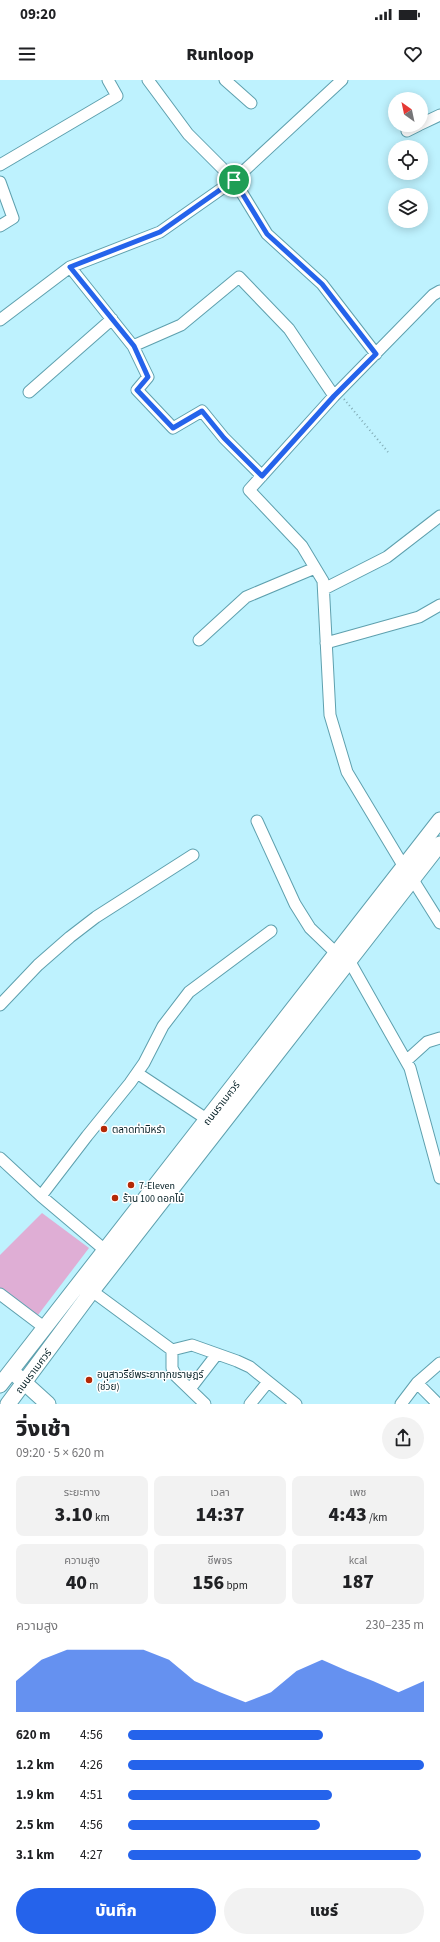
<!DOCTYPE html>
<html lang="th">
<meta charset="utf-8">
<style>
:root{--surface:#fff;--page:#f2f2f2;--text:#202124;--muted:#757577;--accent:#2563eb}
body{margin:0;font-family:"Source Sans 3","Noto Sans Thai",sans-serif;background:var(--page);color:var(--text);height:100vh;display:flex;flex-direction:column;font-size:15px;white-space:nowrap}
*{box-sizing:border-box;margin:0}
p{font-size:13px;color:var(--muted)}
.icon{flex:none;width:22px;height:22px;fill:none;stroke:currentColor;stroke-width:2;stroke-linecap:round;stroke-linejoin:round}
.map{position:relative;height:1324px;overflow:hidden}
.sheet{display:flex;flex-direction:column;background:var(--surface);flex:1}
.sheet>*{flex:none}
.needle{width:26px;rotate:327deg}
.fabs{position:absolute;left:388px;top:12px;display:grid;gap:8px}
.fabs a{display:grid;place-items:center;width:40px;height:40px;border-radius:50%;background:var(--surface);box-shadow:0 2px 10px #0003;font-size:20px}
.pin{position:absolute;display:grid;place-items:center;width:34px;height:34px;color:#fff;margin:-17px;border:2px solid #fff;border-radius:50%;box-shadow:0 1px 4px #0007}
.round{display:grid;place-items:center;flex:none;width:42px;height:42px;border-radius:21px;background:var(--page)}
.headline{display:flex;align-items:center;justify-content:space-between;height:68px;padding:0 16px}
h1{font-size:22px;font-weight:800;line-height:30px}
.metrics{display:grid;grid-template-columns:repeat(3,1fr);gap:6px;height:68px;padding:4px 16px}
.metrics div{display:grid;align-content:center;border-radius:8px;background:var(--page);text-align:center}
.metrics b{font-size:20px;font-weight:800}
.metrics small{font-size:11px;font-weight:400}
.metrics p{font-size:11px}
.chart{height:112px;padding:8px 16px}
.chart p{display:flex;justify-content:space-between}
.chart svg{width:100%;height:72px;margin-top:4px;fill:var(--accent);opacity:.7}
.cta{display:flex;gap:8px;margin-top:auto;padding:8px 16px}
.cta a{flex:1;height:46px;border-radius:24px;background:var(--accent);color:#fff;font-size:16px;font-weight:800;line-height:46px;text-align:center}
.cta a+a{background:var(--page);color:var(--text)}
ul{padding:0 16px;list-style:none;font-size:13px}
li{display:grid;grid-template-columns:64px 48px 1fr;align-items:center;height:30px}
li i{height:10px;border-radius:5px;background:var(--accent)}
.status{display:flex;justify-content:space-between;align-items:center;height:28px;padding:0 20px;background:var(--surface);direction:ltr}
.status svg{height:11px;fill:currentColor}
header{display:flex;justify-content:space-between;align-items:center;height:52px;padding:0 16px;background:var(--surface);font-size:18px;font-weight:800}
.map>svg:first-child{display:block}
.green{fill:#dfaed5}
.lines{fill:none;stroke-linecap:round;stroke-linejoin:round}
.minor-casing{stroke:#5ea0ae;stroke-width:13}
.secondary-casing{stroke:#5ea0ae;stroke-width:17}
.path{stroke:#80abb5;stroke-width:2;stroke-dasharray:1 3;stroke-linecap:butt}
.minor{stroke:#fff;stroke-width:11}
.secondary{stroke:#fff;stroke-width:15}
.route-casing{stroke:#fff;stroke-width:8}
.route{stroke:#2563eb;stroke-width:5}
.poi-dot{fill:#b42906;stroke:#fff;stroke-width:1.5}
.labels{text-anchor:middle;stroke-width:3;stroke-linejoin:round;paint-order:stroke}
.street-label{font-size:10px;fill:#041f25;stroke:#fff}
.poi-label{font-size:10px;fill:#041f25;stroke:#fff;text-anchor:start}
</style>
<div class="status"><b>09:20</b><svg viewBox="0 0 49 12"><path d="M0 12V9h3v3zM5 12V6h3v6zM10 12V3h3v9zM15 12V0h3v12zM26 1h20v11H26zM47 4h2v5h-2z"/></svg></div>
<header><svg class="icon" aria-label="menu" viewBox="0 0 24 24"><path d="M4 6h16M4 12h16M4 18h16"/></svg>Runloop<svg class="icon" aria-label="heart" viewBox="0 0 24 24"><path d="M12 20l-8-8c-3-5 5-10 8-4 3-6 11-1 8 4z"/></svg></header>
<div class="map">
<svg width="440" height="1324" viewBox="0 0 440 1324">
<rect width="100%" height="100%" fill="#bef2fe"/>
<path class="green" d="M42 1133 89 1168 38 1235 0 1208V1175Z"/>
<g class="lines">
<defs>
<path id="minor" d="M148 0 188 54 234 100 267 154 322 204 376 274
M225 0 251 23
M421 44 440 35
M407 51 419 45
M0 85 117 16 108 0
M0 102 13 138 0 146
M70 187 133 266 148 297 137 310 173 348 202 331 224 358 262 396
M0 240 70 187 160 152 234 100 342 0
M133 266 181 245 239 197 289 249 334 316
M29 312 112 239
M324 509 387 477 440 436
M199 560 246 517 315 488
M326 563 419 537 440 525
M257 741 295 824 310 848 337 874
M404 787 347 692 330 635 323 501 302 466 249 410 334 316 433 215 440 211
M413 800 440 843
M350 882 410 988 440 1098
M0 925 38 885 70 857 96 837 193 775
M406 981 427 962 440 958
M137 993 208 1040
M0 1078 41 1116 106 1171
M41 1116 87 1056 130 1003 144 983 163 946 189 912 271 851
M92 1211 172 1270 192 1265 237 1281 250 1287 296 1324
M0 1214 45 1248
M172 1270V1288L176 1296 205 1324
M417 1303 438 1324
M190 1309 217 1274
M250 1324 268 1302
M401 1324 417 1303 440 1283"/>
<path id="secondary" d="M16 1295 48 1324
M0 1305 440 740
M8 1324 92 1211 440 764"/>
</defs>
<use href="#minor" class="minor-casing"/>
<use href="#secondary" class="secondary-casing"/>
<path class="path" d="M344 319 388 372"/>
<use href="#minor" class="minor"/>
<use href="#secondary" class="secondary"/>
</g>
<g class="lines">
<defs>
<path id="route" d="M234 100 267 154 322 204 376 274 334 316 262 396 224 358 202 331 173 348 137 310 148 297 134 266 70 187 160 152Z"/>
</defs>
<use href="#route" class="route-casing"/>
<use href="#route" class="route"/>
</g>
<g class="poi-dot">
<circle cx="104" cy="1049" r="4"/>
<circle cx="131" cy="1105" r="4"/>
<circle cx="115" cy="1118" r="4"/>
<circle cx="89" cy="1300" r="4"/>
</g>
<g class="labels">
<g class="street-label">
<text transform="translate(221 1023) rotate(-52)" y="4">ถนนราเมศวร์</text>
<text transform="translate(33 1291) rotate(-53)" y="4">ถนนราเมศวร์</text>
</g>
<g class="poi-label">
<text x="112" y="1053">ตลาดท่ามิหรำ</text>
<text x="139" y="1109">7-Eleven</text>
<text x="123" y="1122">ร้าน 100 ดอกไม้</text>
<text x="97" y="1298">อนุสาวรีย์พระยาทุกขราษฎร์<tspan x="97" dy="12">(ช่วย)</tspan></text>
</g>
</g>
</svg>
<div class="fabs">
<a><svg class="needle" viewBox="-14 -14 28 28"><path d="M0-13l5 13h-10z" fill="#e53935"/><path d="M0 13l5-13h-10z" fill="#757577"/></svg></a>
<a><svg class="icon" aria-label="locate" viewBox="0 0 24 24"><circle cx="12" cy="12" r="6"/><path d="M12 2v4M12 18v4M2 12h4M18 12h4"/></svg></a>
<a><svg class="icon" aria-label="layers" viewBox="0 0 24 24"><path d="M12 4l9 5-9 5-9-5zM3 14l9 5 9-5"/></svg></a>
</div>
<div class="pin" style="left:234px;top:100px;background:#1e9e55"><svg class="icon" aria-label="arrive" viewBox="0 0 24 24"><path d="M6 21V4h12l-3 4 3 4H6"/></svg></div>
</div>
<section class="sheet">
<div class="headline"><div><h1>วิ่งเช้า</h1><p>09:20 · 5 × 620 m</p></div><a class="round"><svg class="icon" aria-label="share" viewBox="0 0 24 24"><path d="M12 15V3M7 8l5-5 5 5M5 13v7h14v-7"/></svg></a></div>
<div class="metrics">
<div><p>ระยะทาง</p><b>3.10<small> km</small></b></div>
<div><p>เวลา</p><b>14:37</b></div>
<div><p>เพซ</p><b>4:43<small> /km</small></b></div>
</div>
<div class="metrics">
<div><p>ความสูง</p><b>40<small> m</small></b></div>
<div><p>ชีพจร</p><b>156<small> bpm</small></b></div>
<div><p>kcal</p><b>187</b></div>
</div>
<div class="chart"><p><span>ความสูง</span>230–235 m</p>
<svg viewBox="0 0 160 44" preserveAspectRatio="none"><path d="M0 44V25L10 12L20 6L30 6L40 6L50 6L60 12L70 25L80 32L90 38L100 32L110 19L120 12L130 19L140 25L150 32L160 25V44z"/></svg>
</div>
<ul>
<li><b>620 m</b>4:56<i style="width:66%"></i></li>
<li><b>1.2 km</b>4:26<i style="width:100%"></i></li>
<li><b>1.9 km</b>4:51<i style="width:69%"></i></li>
<li><b>2.5 km</b>4:56<i style="width:65%"></i></li>
<li><b>3.1 km</b>4:27<i style="width:99%"></i></li>
</ul>
<div class="cta"><a>บันทึก</a><a>แชร์</a></div>
</section>
